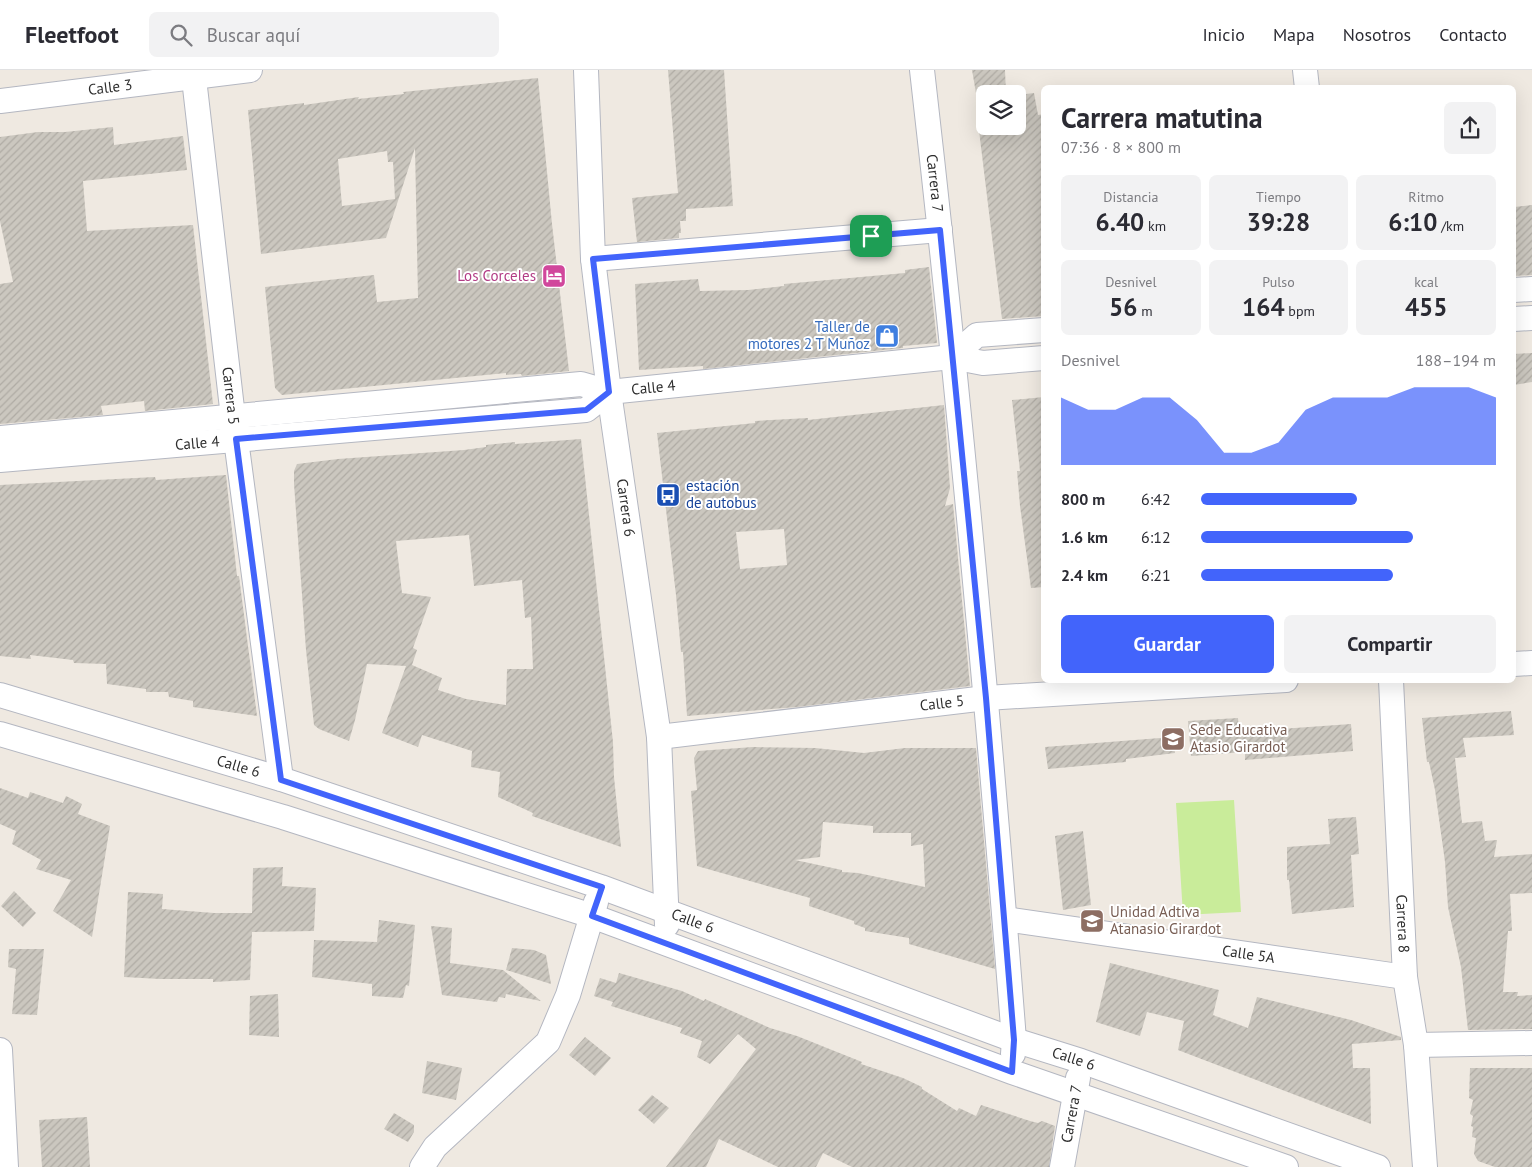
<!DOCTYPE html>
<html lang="es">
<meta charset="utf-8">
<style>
:root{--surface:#fff;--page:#f2f2f3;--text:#2b2b33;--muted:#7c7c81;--line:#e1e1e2;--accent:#4264fb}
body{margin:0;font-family:"PT Sans",sans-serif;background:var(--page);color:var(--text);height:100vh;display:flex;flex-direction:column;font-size:19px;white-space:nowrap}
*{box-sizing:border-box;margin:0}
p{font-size:16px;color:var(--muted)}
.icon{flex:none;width:28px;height:28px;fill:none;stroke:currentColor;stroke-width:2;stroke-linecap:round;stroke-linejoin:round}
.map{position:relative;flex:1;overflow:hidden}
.sheet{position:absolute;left:1041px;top:15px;width:475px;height:598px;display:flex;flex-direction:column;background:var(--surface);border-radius:8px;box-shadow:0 5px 20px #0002}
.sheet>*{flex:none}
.controls{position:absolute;left:976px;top:15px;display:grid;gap:10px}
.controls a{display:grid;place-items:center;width:50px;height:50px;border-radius:8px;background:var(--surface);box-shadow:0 5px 20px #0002;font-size:25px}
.pin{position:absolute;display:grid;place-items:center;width:42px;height:42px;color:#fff;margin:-21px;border-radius:10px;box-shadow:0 2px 8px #0006}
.round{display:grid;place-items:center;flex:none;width:52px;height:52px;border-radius:8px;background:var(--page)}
.headline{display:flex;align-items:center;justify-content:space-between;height:85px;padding:0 20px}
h1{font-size:28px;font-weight:600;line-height:38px}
.stats{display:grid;grid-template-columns:repeat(3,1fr);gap:8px;height:85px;padding:5px 20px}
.stats div{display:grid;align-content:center;border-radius:8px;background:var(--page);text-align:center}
.stats b{font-size:25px;font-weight:600}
.stats small{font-size:14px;font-weight:400}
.stats p{font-size:14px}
.chart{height:140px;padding:10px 20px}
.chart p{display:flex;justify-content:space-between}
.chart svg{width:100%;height:90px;margin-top:5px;fill:var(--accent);opacity:.7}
.action{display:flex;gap:10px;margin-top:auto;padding:10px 20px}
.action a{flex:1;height:58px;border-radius:8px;background:var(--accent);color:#fff;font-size:20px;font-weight:600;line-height:58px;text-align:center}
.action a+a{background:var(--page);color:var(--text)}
ul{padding:0 20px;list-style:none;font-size:16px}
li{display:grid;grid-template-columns:80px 60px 1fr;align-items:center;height:38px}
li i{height:12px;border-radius:6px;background:var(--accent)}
header{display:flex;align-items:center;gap:30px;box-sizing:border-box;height:70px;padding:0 25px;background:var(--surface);border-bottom:1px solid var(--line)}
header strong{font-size:24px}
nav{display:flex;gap:28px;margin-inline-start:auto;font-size:18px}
.search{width:350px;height:45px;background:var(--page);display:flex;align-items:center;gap:12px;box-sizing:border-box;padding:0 18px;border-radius:8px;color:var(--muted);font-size:19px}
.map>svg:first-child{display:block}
.pitch{fill:#c9ec9a}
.building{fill:url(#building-hatch);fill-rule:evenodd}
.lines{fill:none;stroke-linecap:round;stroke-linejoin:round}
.minor-casing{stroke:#b4b7c1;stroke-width:26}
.minor{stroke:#fff;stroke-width:24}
.route-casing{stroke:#fff;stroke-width:10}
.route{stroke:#4264fb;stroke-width:6}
.labels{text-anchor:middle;stroke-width:4;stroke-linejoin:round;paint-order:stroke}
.street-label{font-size:15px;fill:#2e2e2e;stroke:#fff}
.hotel-label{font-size:15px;fill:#b23c85;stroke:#fff;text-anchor:end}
.shop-label{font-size:15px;fill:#366cbe;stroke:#fff;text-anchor:end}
.transit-label{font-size:15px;fill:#164399;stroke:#fff;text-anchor:start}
.education-label{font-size:15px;fill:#785e54;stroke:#fff;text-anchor:start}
</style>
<header>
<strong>Fleetfoot</strong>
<div class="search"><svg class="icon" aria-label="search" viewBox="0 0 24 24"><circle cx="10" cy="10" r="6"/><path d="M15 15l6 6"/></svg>Buscar aquí</div>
<nav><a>Inicio</a><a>Mapa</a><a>Nosotros</a><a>Contacto</a></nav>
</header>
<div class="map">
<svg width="1532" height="1097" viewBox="0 0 1532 1097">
<defs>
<pattern id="building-hatch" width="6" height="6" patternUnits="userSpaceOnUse" patternTransform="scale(1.25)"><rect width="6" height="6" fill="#cbc7bf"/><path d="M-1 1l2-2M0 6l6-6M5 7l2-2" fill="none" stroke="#afaba4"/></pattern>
</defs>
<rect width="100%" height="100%" fill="#efe9e1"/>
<path class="pitch" d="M1234 730 1241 842 1183 845 1176 733Z"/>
<path class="building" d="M668 0H724L733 136 686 139V151H680L681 163H679V168L637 172 632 128 678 123Z
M972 0H1005L1006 24H985V56H1018V25L1034 23 1038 45 1044 44V246L1002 249 981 77 978 52H981Z
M538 8 552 154 569 301 522 306 521 304 506 305V303L282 325 275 318 265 217 374 205 377 232 418 228 415 78 386 168 261 184 248 40 304 33V35L359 27 358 29 404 24 403 22ZM387 81 388 92H393L395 129 342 136 338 89Z
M113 57 114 75 183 66 187 100 83 111 87 161 193 155 213 334 145 341 144 331 101 336 103 345 0 354V214L13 212 0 151V67L38 62H65Z
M1532 135V205L1514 206V137Z
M929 197 937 273 903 276V278L703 299V296L639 300 635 214 698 209 700 221 748 220 784 216V214L905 203V200Z
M1532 283V312L1514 315V284Z
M1044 327V517L1031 518 1020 436 1017 401H1020L1012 330Z
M944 335 950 418 945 436 953 434 970 616 797 637 687 646 683 582H681L676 525 657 363 755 353V351L808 348V350ZM784 459 787 495 740 499 736 462Z
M581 369 613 672 614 707 621 777 532 746 533 743 498 727 500 702 471 697 472 681 422 665 418 677 382 663 406 596 367 594 355 650 349 671 319 659 314 655 306 580 294 414V401L297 394 338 389 464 380 486 377V375L515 372V374ZM469 465 474 516 522 510 525 548 531 547 533 599H507L506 635 466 629 438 620 442 608 412 595 417 580 413 578 431 527 402 523 396 471Z
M226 405 237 506H239L257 646 193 637V631L169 627 168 622H146V619L107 614 106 594 74 593 73 590 30 585 31 589 0 586V415L155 407 156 410Z
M1511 641 1514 665 1463 668 1466 687 1455 688 1462 753 1482 751 1485 771 1497 770 1494 787 1532 784V823L1510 824 1512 861H1508L1503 922H1518L1517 926 1532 925V959L1468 960 1461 897 1448 837 1445 792 1435 720 1429 692H1427L1422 648Z
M1238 648 1239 662 1351 654 1353 681 1245 690V682L1191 686 1188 651Z
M1173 667 1175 683 1126 689V692L1048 699 1045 677Z
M753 677 815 678 864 683 905 678H976L995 899 909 874V868L865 861V858L854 854V851L809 836 810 828 697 796 691 721 697 720 694 688 698 681ZM823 752 873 756V763H911V776L923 774 925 817 858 803 842 802V800L795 790 820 787Z
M0 718 28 728 30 722 63 733 66 726 82 734 78 744 110 756 92 867 53 841 71 810 36 799 41 790 12 774 16 761 0 754Z
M1356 747 1359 784 1351 785 1354 837 1292 844 1289 810H1287V777L1330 774 1328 749Z
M1083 761 1091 835 1063 840 1055 766Z
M283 797 282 816 316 818 314 861 252 862 250 910 213 912V909H160L124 907 128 822 163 824 162 839 214 843H252L253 798Z
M14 821 36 843 23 857 1 836Z
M379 850 415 855 409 916 406 915 403 928 372 926V914L312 907 314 870 377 872Z
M431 856 452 858 450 893 503 900 541 931 506 924 505 928 499 927 497 932 442 925Z
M512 878 534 880 546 885 551 914 506 900Z
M9 879H44L37 945 12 944 16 899 8 897Z
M1110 893 1219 920 1213 945 1248 958 1257 927 1351 950 1401 967V970L1352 974 1353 998H1370L1371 1054 1178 980 1184 951 1147 942 1140 966 1096 952Z
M619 903 682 921 704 931 705 929 770 958 797 966 862 992 861 994 903 1008 922 1017V1019L957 1041 959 1038 976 1046 981 1035 1030 1051 1038 1053 1042 1051 1055 1056 1049 1097H852L823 1083 816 1097H778L719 1069 706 1097H666L756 979 738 964 710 994 697 987 702 971 680 963 682 958 611 936 613 932 594 926 600 908 616 913Z
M278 924 279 967 249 965 250 926Z
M585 967 611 988 595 1006 569 985Z
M427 991 462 998 456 1030 422 1023Z
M1470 998H1532V1097H1495L1478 1091 1474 1084 1476 1068 1472 1067 1473 1057 1471 1056 1473 1046 1470 1044 1473 1030 1469 1028Z
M652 1025 669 1038 654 1054 638 1040Z
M394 1043 414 1055V1062L408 1072 384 1059Z
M87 1047 90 1097H42L39 1050Z"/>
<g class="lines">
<defs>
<g id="minor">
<path id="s1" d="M193 0 233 347 281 709"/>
<path id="s2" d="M586 0 593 189 609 322 659 667 667 855"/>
<path id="s3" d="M922 0C959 323 989 646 1014 970L1013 984"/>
<path d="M1305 0 1307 18"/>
<path id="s4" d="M0 31 250 0"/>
<path d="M593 189 940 160"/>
<path d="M1514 220 1532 219"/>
<path d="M1514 249 1532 248"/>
<path d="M952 287 977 265 1044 260"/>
<path d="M0 368 581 314 609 322"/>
<path id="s5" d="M0 390 586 340 609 322 952 287 983 293 1044 288"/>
<path d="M1514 594 1532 593"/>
<path id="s6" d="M1391 610 1405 907 1416 975 1425 1097"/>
<path id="s7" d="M0 625 281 709 601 817 1014 970 1081 991 1378 1097"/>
<path d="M0 664 283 747 592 846 1012 1002 1286 1097"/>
<path id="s8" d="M659 667 986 628 1286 610"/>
<path id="s9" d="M1005 849 1405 907"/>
<path d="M1416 975 1532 973"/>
<path d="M0 980 6 1097"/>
<path d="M422 1097 435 1077 548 972 568 925 596 832"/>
<path id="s10" d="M1062 1097 1078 1008"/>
</g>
</defs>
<use href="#minor" class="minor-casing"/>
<use href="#minor" class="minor"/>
</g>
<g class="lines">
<defs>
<path id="route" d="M940 160 986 628 1014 970 1012 1002 592 846 602 817 281 710 236 369 586 340 609 322 593 189Z"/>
</defs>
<use href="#route" class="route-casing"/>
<use href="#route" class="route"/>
</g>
<defs>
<symbol id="hotel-square" viewBox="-11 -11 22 22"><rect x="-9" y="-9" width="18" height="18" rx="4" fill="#d1479c" stroke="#fff"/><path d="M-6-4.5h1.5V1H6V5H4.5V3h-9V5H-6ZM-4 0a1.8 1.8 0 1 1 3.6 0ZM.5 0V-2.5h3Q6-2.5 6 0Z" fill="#fff"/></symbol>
<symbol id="shop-square" viewBox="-11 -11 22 22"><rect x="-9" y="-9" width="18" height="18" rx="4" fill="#3f7fe0" stroke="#fff"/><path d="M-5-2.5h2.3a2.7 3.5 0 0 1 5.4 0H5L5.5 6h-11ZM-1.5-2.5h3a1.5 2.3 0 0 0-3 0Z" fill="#fff"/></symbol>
<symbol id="bus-square" viewBox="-11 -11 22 22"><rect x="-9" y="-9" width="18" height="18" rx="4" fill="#1a4fb4" stroke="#fff"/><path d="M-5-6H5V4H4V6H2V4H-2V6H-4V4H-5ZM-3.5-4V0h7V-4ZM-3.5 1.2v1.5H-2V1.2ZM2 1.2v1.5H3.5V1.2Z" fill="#fff"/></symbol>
<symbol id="school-square" viewBox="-11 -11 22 22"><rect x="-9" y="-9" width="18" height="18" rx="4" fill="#8d6e63" stroke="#fff"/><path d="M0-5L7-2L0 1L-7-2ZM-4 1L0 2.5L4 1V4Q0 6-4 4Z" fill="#fff"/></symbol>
</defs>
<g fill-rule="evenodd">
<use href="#hotel-square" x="540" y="192" width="28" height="28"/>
<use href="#shop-square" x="873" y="252" width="28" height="28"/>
<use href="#bus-square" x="654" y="411" width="28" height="28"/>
<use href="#school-square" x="1159" y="655" width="28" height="28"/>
<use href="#school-square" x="1078" y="837" width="28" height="28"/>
</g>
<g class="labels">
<g class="street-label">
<text dy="5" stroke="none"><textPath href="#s4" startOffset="111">Calle 3</textPath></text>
<text dy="5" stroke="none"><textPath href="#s3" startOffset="114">Carrera 7</textPath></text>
<text dy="5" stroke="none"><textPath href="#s5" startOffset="662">Calle 4</textPath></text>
<text dy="5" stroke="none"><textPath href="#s1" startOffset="328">Carrera 5</textPath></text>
<text dy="5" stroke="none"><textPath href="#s5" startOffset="198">Calle 4</textPath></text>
<text dy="5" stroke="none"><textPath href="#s2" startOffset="440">Carrera 6</textPath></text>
<text dy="5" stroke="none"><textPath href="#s8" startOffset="285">Calle 5</textPath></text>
<text dy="5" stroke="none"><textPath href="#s7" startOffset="249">Calle 6</textPath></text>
<text dy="5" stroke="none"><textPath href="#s7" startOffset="729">Calle 6</textPath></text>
<text dy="5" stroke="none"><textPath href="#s6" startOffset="244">Carrera 8</textPath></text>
<text dy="5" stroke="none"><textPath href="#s9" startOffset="246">Calle 5A</textPath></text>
<text dy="5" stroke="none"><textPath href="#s7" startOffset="1134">Calle 6</textPath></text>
<text dy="5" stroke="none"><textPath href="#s10" startOffset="54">Carrera 7</textPath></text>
</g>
<g class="hotel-label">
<text x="536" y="211">Los Corceles</text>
</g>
<g class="shop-label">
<text x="870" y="262">Taller de<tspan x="870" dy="17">motores 2 T Muñoz</tspan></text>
</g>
<g class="transit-label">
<text x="686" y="421">estación<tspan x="686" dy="17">de autobus</tspan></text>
</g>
<g class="education-label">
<text x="1190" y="665">Sede Educativa<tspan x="1190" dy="17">Atasio Girardot</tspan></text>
<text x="1110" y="847">Unidad Adtiva<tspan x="1110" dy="17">Atanasio Girardot</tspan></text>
</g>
</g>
</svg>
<div class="controls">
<a><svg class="icon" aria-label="layers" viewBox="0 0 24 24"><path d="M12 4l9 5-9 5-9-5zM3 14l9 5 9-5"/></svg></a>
</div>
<div class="pin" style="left:871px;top:166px;background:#1e9e55"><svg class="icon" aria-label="arrive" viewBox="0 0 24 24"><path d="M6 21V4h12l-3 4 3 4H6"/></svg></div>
<section class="sheet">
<div class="headline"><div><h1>Carrera matutina</h1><p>07:36 · 8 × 800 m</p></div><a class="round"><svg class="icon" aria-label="share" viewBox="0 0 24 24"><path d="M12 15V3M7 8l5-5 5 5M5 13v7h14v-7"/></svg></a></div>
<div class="stats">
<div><p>Distancia</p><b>6.40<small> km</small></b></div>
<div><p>Tiempo</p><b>39:28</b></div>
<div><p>Ritmo</p><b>6:10<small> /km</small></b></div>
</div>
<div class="stats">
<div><p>Desnivel</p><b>56<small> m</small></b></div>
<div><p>Pulso</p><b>164<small> bpm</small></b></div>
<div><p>kcal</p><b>455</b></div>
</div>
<div class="chart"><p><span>Desnivel</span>188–194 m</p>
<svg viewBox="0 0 160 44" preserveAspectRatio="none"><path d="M0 44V11L10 17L20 17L30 11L40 11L50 22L60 38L70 38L80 33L90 17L100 11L110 11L120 11L130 6L140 6L150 6L160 11V44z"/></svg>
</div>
<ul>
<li><b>800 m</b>6:42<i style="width:53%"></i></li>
<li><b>1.6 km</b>6:12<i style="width:72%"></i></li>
<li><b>2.4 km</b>6:21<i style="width:65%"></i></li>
</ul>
<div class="action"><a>Guardar</a><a>Compartir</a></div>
</section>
</div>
